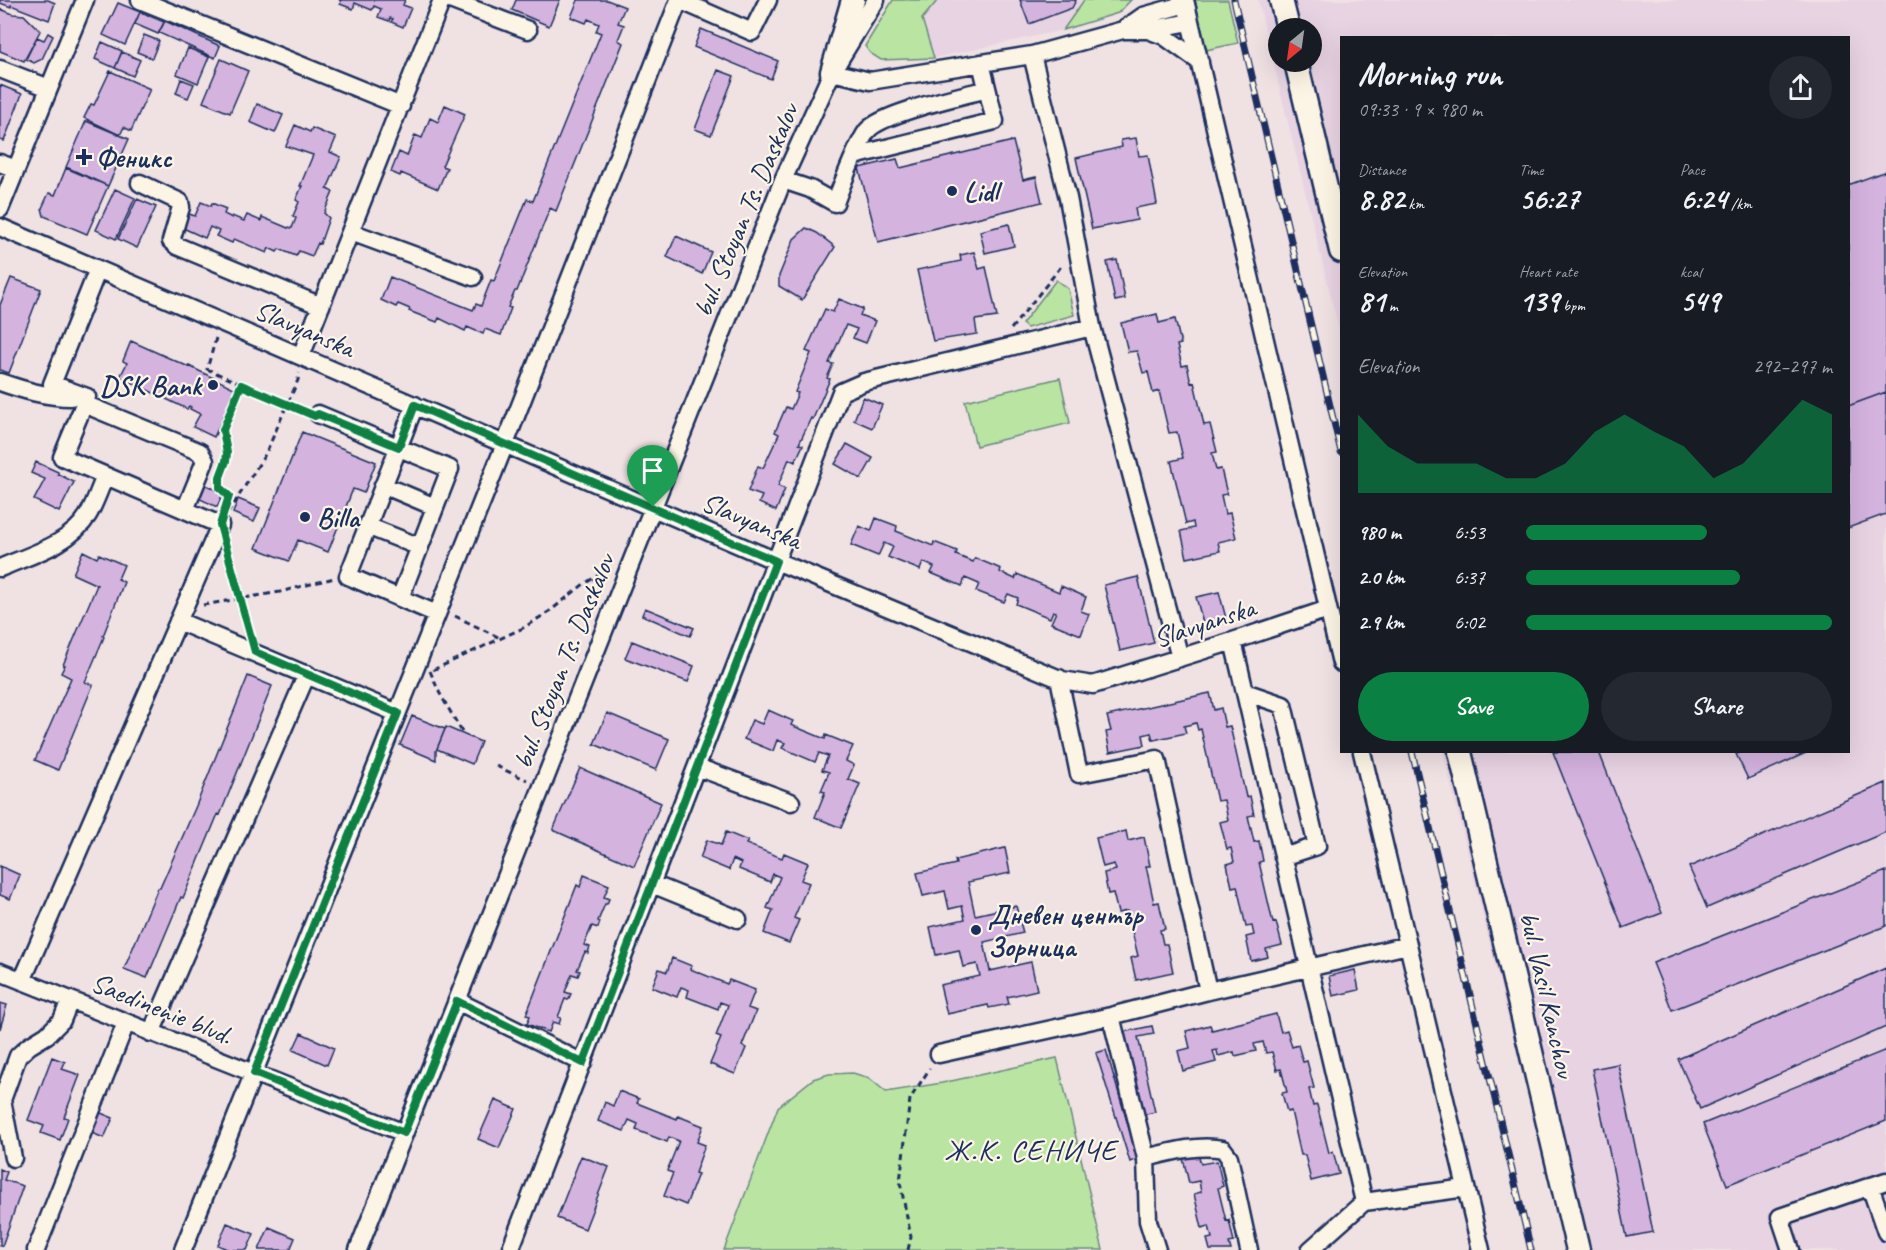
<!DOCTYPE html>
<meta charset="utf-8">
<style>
:root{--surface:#171b24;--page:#242831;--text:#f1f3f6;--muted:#9ea1a6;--accent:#0b8043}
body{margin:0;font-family:Caveat,sans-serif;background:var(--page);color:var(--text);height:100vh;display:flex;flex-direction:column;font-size:22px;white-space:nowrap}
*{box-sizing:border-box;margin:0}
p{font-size:20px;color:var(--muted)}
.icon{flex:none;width:33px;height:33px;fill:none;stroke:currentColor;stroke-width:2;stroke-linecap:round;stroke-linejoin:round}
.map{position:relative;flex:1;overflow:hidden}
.sheet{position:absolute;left:1340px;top:36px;width:510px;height:717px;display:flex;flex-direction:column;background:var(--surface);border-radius:0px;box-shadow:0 6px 24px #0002}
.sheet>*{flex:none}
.needle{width:39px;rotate:209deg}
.tools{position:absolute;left:1268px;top:18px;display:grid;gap:12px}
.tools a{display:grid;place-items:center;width:54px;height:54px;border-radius:50%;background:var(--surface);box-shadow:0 6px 24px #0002;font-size:30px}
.pin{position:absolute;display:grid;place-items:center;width:51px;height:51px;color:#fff;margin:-62px -26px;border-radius:50% 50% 50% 0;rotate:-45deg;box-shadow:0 0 6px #0007}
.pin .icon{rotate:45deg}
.round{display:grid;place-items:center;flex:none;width:63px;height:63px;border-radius:32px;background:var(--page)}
.headline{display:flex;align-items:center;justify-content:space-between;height:102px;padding:0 18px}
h1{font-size:33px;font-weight:600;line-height:45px}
.figures{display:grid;grid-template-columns:repeat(3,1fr);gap:9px;height:102px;padding:6px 18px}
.figures div{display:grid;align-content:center}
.figures b{font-size:30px;font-weight:600}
.figures small{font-size:16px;font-weight:400}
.figures p{font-size:16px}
.chart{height:168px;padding:12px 18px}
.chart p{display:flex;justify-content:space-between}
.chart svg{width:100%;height:108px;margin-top:6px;fill:var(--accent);opacity:.7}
.button{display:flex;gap:12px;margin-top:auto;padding:12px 18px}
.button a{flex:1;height:69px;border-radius:36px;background:var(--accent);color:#fff;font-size:24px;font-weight:600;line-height:69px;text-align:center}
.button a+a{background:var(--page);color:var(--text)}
ul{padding:0 18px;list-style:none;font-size:20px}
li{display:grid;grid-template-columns:96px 72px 1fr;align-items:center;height:45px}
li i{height:15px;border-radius:8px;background:var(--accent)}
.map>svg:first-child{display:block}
.built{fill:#e8d3e2;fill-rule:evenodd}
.green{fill:#b9e4a2;stroke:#6a8a80;stroke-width:1.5}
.building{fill:#d4b3df;stroke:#1b2f5e;stroke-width:1.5}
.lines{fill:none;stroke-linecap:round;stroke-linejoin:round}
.minor-casing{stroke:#1b2f5e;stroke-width:21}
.major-casing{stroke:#1b2f5e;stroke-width:27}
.path{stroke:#1b2f5e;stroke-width:3;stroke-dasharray:6 4.5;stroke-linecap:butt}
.minor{stroke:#fcf5e5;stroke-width:16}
.major{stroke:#fcf5e5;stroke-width:22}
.rail-casing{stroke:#1b2f5e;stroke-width:7}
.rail{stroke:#fcf5e5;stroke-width:4.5;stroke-dasharray:14;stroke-linecap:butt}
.route-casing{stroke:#fff;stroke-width:12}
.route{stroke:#0b8043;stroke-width:8}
.poi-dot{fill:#1b2f5e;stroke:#fcf5e5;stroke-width:2}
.labels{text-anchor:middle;stroke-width:4.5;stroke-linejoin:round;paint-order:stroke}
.poi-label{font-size:28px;font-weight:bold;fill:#1b2f5e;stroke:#fcf5e5;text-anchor:start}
.street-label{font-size:28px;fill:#1b2f5e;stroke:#fcf5e5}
.neighbourhood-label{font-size:30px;letter-spacing:1.5px;fill:#1b2f5e;stroke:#fcf5e5}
</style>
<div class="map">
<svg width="1886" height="1250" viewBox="0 0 1886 1250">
<rect width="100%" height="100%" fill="#f0e1e3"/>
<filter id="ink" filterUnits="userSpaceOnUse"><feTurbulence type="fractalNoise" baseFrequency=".0167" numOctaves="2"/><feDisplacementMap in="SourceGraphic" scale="12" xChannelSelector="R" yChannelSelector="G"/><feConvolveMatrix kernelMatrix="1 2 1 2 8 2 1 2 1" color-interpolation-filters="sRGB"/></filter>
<g filter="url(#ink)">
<path class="built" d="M938 0H1084L1063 30 934 58 922 19Z
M1258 0H1886V1250H1565L1443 752H1848V38H1341V338ZM1278 28H1311V62H1278Z"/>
<path class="green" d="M893 0H938L922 19 934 58 881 60 870 53 865 46Z
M1084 0H1131L1118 13 1063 30Z
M1195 0H1228L1238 43 1206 50Z
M1056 280 1068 289 1074 315 1027 328 1022 324Z
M1060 378 1070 423 976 446 965 401Z
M1057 1058 1103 1250H724L778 1107 813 1079 829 1074 853 1073 869 1078 886 1092 942 1083Z"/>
<path class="building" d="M0 0H48L55 3 49 20 11 5V7L0 3Z
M339 0H405L403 5 411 8 403 27 391 22 393 19 390 18 389 21 378 17 381 9 374 6 372 10 355 3 353 9 340 4 341 1Z
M516 0H560L549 26 512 10Z
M578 0H607L625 7 618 23 624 25 618 40 623 43 556 211 550 208 517 291H515L508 307 511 308 501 335 485 329 483 334 467 327 465 331 439 318 437 322 409 311 410 309 398 304 396 307 381 300 390 277 473 310 476 304 481 306 491 280 494 281 527 199 533 201 601 33 596 31 599 24 588 19 586 23 571 17Z
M1020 0H1076L1072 8 1029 24Z
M118 3 140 12 125 45 103 35Z
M0 9 13 14 24 15 40 31 24 61 0 51Z
M140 12 164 22 158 34 135 24Z
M165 21 220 46 215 58 159 33Z
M701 29 778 61 771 79 694 47Z
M48 33 53 36 42 59 34 63 26 59 37 37 44 40Z
M144 35 159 41 152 58 137 52Z
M102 42 122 51 115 68 95 59Z
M188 48 209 57 198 83 177 74Z
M122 52 140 60 133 76 115 68Z
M221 59 248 71 230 113 203 102Z
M718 70 734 76 711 135 695 129Z
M110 71 150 89 131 131 124 127 120 135 84 118 91 104 94 105Z
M181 79 194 84 188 98 176 93Z
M0 85 22 94 4 141 0 140Z
M257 104 283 115 275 133 250 122Z
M445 105 465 114 442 166 447 168 438 189 401 173 400 176 391 172 399 152 407 156 415 135 422 138 430 118 438 122Z
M86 121 129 139 108 186 66 167Z
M295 125 310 132 312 128 336 138 330 152 341 157 327 189 333 192 324 213 329 218 320 244 318 243 312 256 299 251 296 256 279 249 277 252 269 248 267 253 234 239 232 243 216 236 219 231 210 227 205 238 183 228 189 214 195 216 201 202 211 206 212 203 226 209 224 214 232 218V216L244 221 247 215 261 221 262 217 288 228 289 227 292 228 296 218 293 216 299 202 296 200 302 186H300L313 155 286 146Z
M1136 138 1139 156 1148 155 1157 204 1135 208 1137 220 1092 229 1076 158 1122 147 1121 140Z
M1013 141 1023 180 1036 177 1042 202 878 242 859 168 897 159 900 168Z
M66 168 108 186 87 234 44 216 42 208 49 193 55 195Z
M1886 171V392L1848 406V185Z
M115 189 135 198 116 239 96 230Z
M137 199 156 207 137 248 118 239Z
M1009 224 1014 246 985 253 980 231Z
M806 228 817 233 835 247 802 300 779 286V276L794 239Z
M676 236 711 252 702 274 667 257Z
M974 252 979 269 986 267 997 317 975 320 977 334 933 341 917 270 961 261 960 255Z
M1117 260 1125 299 1115 301 1107 262Z
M11 278 41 289 9 373 0 370V305Z
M839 299 863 309 860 315 875 321 866 343 853 338 857 329 846 325 829 363 833 364 827 378 830 379 813 419 811 418 799 444 803 445 795 462 789 459 778 486 785 489 776 511 759 503 762 496 748 491 758 466 763 468 779 434 775 432 786 407 791 409 798 393 795 392 811 353 806 351 825 309 833 312Z
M1157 314 1159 323 1175 319 1181 344 1177 345 1182 366 1187 365 1191 383 1194 382 1204 425 1210 424 1217 452 1212 453 1216 470 1221 469 1227 494 1221 495 1225 514 1230 513 1236 538 1218 542 1220 551 1187 558 1181 531 1194 528 1193 522 1186 524 1171 461 1183 458 1177 432 1169 433 1159 391 1153 393 1148 372 1143 373 1137 351 1128 352 1121 323Z
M131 341 189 367V366L236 389 214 437 193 427 200 414 190 409 191 407 189 406 187 409 120 377 127 363 123 361Z
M1886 392V514L1848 528V406Z
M863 397 882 405 872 428 854 420Z
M302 432 376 462 364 493 353 489 328 552 298 540 289 561 256 548Z
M847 444 873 458 861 479 835 464Z
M36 462 58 472V474L74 482 59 512 34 500 45 479 31 473Z
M200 482 223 493 217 507 194 496Z
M238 499 260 508 254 522 233 513Z
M876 518 897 526 896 531 933 546 934 542 957 551 956 555 973 562 975 558 1001 569 1000 572 1015 579 1017 574 1059 592 1061 586 1086 597 1081 611 1089 614 1081 635 1051 623 1056 612 1053 611 1050 618 1016 604 1018 598 1008 594 1004 602 976 591 979 584 965 578 962 586 931 573 934 567 923 562 920 570 888 557 893 547 884 543 878 556 851 545 859 526 871 531Z
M83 551 97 558 99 554 124 565 118 579 124 582 103 636 104 637 85 682 93 685 58 770 35 760 71 678 61 673 65 665H63L97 585 73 574Z
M1138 577 1154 643 1120 651 1104 585Z
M1219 592 1227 622 1204 627 1196 597Z
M645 608 694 628 690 636 642 615Z
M632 641 694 666 688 682 625 658Z
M248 676 272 686 220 815 218 814 183 898 181 897 147 978 124 969 158 888H160L196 806Z
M1210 693 1214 710 1221 708 1225 727 1230 726 1246 797 1250 796 1254 815 1248 816 1254 842 1259 841 1263 861 1259 862 1273 923 1276 922 1282 945 1266 949 1268 957 1251 961 1246 937 1254 935 1252 926 1246 927 1237 886 1232 887 1227 864 1234 862 1231 848 1227 849 1220 822 1228 820 1224 800 1217 801 1201 729 1198 730 1196 723 1184 726 1186 733 1153 740 1151 733 1143 735 1145 745 1110 752 1106 732 1111 731 1107 716Z
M768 710 793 721 791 725 825 739 826 735 853 746 846 761 854 765 848 779 860 784 841 828 815 817 825 792 821 791 829 772 822 770 828 756 819 753 815 762 782 748 785 743 777 740 773 751 744 739 752 720 762 724Z
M607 713 669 739 656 770 594 744Z
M412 716 445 729 436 751V760L400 745Z
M446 727 481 742 472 764 437 749Z
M1553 752H1599L1662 913 1623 928Z
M1742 752H1808L1748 779 1736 754Z
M580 768 661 803 634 866 553 830Z
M1886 783V832L1707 908 1689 867Z
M1126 831 1128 841 1144 837 1150 866H1146L1154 903 1159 902 1165 929 1160 930 1163 944H1167L1173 972 1136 980 1131 958 1138 956 1127 911 1118 913 1113 893 1108 894 1104 873 1116 870 1114 864 1103 867 1096 838Z
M726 832 748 841 746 844 782 858 784 853 808 863 801 880 809 883 794 918 799 920 789 943 764 933 773 910 767 908 780 877 773 874 770 882 739 869 741 863 733 859 729 870 700 858 707 840 721 845Z
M1005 848 1010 873 968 882 975 915 1016 906 1023 933 984 942 990 971 1031 962 1037 990 1007 997 1009 1004 989 1008 988 1005 947 1014 940 985 980 976 977 964 963 967 959 950 936 955 930 927 965 919 962 906 949 909 945 891 923 896 917 873 956 864 955 860Z
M0 866 20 875 10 899 0 895Z
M1886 871V926L1672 1010 1653 963Z
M584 875 609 885 604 897 609 899 607 904H605L598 921 600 922 598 928 592 926 584 945 590 947 588 953 585 952 577 970 580 971 578 976 572 974 565 992 571 994 568 1000 565 999 558 1017 561 1018 559 1024 553 1022 549 1032 527 1024 530 1016 526 1015 577 885 580 887Z
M672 958 692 966 690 969 727 984 729 980 755 990 748 1008 756 1011 742 1046 746 1048 735 1074 710 1064 721 1038 716 1036 728 1005 720 1002 718 1009 687 997 689 990 681 987 677 997 652 987 659 969 667 972Z
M1886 968V1027L1700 1109 1678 1059Z
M1355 970 1359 990 1333 996 1329 976Z
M0 1003 7 1005 0 1029Z
M1276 1014 1281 1032 1287 1030 1292 1047 1298 1045 1303 1062 1307 1061 1314 1088 1309 1089 1313 1106 1317 1105 1329 1153 1333 1151 1339 1174 1311 1181 1305 1155H1301L1291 1111 1287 1112 1282 1093 1287 1092 1281 1069 1277 1070 1272 1052 1266 1053 1263 1042 1254 1044 1256 1051 1235 1056 1234 1052 1218 1056 1217 1050 1213 1051 1216 1062 1183 1071 1178 1051 1190 1048 1186 1031 1210 1025 1212 1030Z
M1152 1026 1154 1034 1138 1037 1155 1112 1142 1115 1123 1032Z
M301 1033 334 1048 327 1065 293 1050Z
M1106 1050 1138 1159 1130 1162 1096 1053Z
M1886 1050V1121L1727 1185 1703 1124Z
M52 1057 65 1062 62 1069 80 1075 64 1117 68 1118 60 1140 41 1133 44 1126 28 1120Z
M1618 1064 1653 1232 1627 1237 1592 1069Z
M619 1091 639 1099 637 1103 677 1119 678 1116 703 1126 697 1142 705 1145 695 1173 698 1174 686 1205 664 1196 673 1173 667 1171 679 1141 669 1137 667 1142 636 1130 638 1124 629 1120 624 1131 598 1121 605 1102 613 1106Z
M495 1100 516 1109 499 1148 478 1139Z
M96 1111 113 1118 104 1138 87 1131Z
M1198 1155 1201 1164 1217 1161 1223 1186 1218 1188 1226 1221 1229 1220 1234 1242 1229 1243 1231 1250H1210L1207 1239 1212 1238 1209 1226 1202 1228 1194 1194 1201 1192 1199 1181 1189 1183 1183 1158Z
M581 1156 609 1167 585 1229 557 1218Z
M0 1169 7 1172 4 1180 23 1186 2 1246 0 1245Z
M227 1223 254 1234 247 1250H229L218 1245Z
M269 1227 295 1238 290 1250H259Z"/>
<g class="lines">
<defs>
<path id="minor" d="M140 0 401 106
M450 0 528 30
M1185 0 1341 663
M1123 30 1143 16 1186 4
M1148 30 1164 36 1200 62
M1032 55 1068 198 1092 327
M0 69 49 88
M832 72 870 81 1032 55 1123 30H1148L1190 22
M854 156 995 121 981 63
M0 163 16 169
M783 180 810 189 835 203C843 183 855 148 867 131 881 113 962 96 987 89
M140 183 180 202 181 207 171 241 177 246 321 306
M0 209 85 0
M0 227 776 561 1062 680 1093 685 1233 641 1328 609
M351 232 473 277
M301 356 442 0
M0 382C23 390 46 397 71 397
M84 404 200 452 205 461 185 510
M415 405 348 576 437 614
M318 414 450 469 400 598
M383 485 435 507
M367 526 420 547
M0 568C30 555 71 544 88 515 95 503 100 488 105 476
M178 621 397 713
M1233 641 1364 1202
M1059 678 1079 774 1157 759 1208 991
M1245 692 1283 705 1317 846 1283 857
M1362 752 1481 1250
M697 767 791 802
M652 884 738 919
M0 972 404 1133
M22 981 220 525 62 457 87 397 52 384 98 269
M457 1001 583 1063
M1111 1016 1146 1158 1148 1221 1157 1250
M151 1033 307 674
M939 1054 1111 1016 1208 991 1408 945
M13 1158 2 1100 18 1056 29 1046 47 1035 62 1020 70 1000
M1146 1158C1170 1152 1198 1144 1223 1149L1229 1157 1249 1250
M1870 1186 1886 1232
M512 1245 841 392 864 382 1092 327 1180 658
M36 1250 126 1023
M183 1250 505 444 679 0 752 32 768 0
M358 1250 783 180 832 72 876 0
M1310 1250 1364 1202 1466 1188
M1791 1250 1780 1217 1886 1181"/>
<path id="major" d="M1281 0 1288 28
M1296 62 1341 251
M832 72 853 0
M1460 752 1578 1250"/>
</defs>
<use href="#minor" class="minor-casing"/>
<use href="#major" class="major-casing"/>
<path class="path" d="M1011 329 1063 264
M216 338 207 369 303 411
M225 509 229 496 221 488 220 477 226 461 227 453 223 430 241 385
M228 513 266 453 298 380 299 373
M227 550 250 633
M203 605 280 592 334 578
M455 616 500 638
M433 670 523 628 550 611 584 584 605 571 612 569
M430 671 439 692 462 732
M496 766 527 780
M908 1250 911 1237 900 1182 910 1099 930 1068"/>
<use href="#minor" class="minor"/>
<use href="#major" class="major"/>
<defs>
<path id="rail" d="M1234 0 1341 452
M1412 752 1531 1250"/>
</defs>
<use href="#rail" class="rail-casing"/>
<use href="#rail" class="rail"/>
</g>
</g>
<g class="lines" filter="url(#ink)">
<defs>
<path id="route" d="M241 385 315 416 318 414 399 447 415 405 776 561 583 1063 457 1001 404 1133 254 1073 398 713 255 652 220 525 229 496 220 488V477L226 461 227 453 223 430Z"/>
</defs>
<use href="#route" class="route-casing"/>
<use href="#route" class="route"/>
</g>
<g class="poi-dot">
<path d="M81 148h6v6h6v6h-6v6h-6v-6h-6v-6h6z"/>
<circle cx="952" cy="191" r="6"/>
<circle cx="213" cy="385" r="6"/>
<circle cx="305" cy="517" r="6"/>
<circle cx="976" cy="930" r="6"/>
</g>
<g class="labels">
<g class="poi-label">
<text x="96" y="167">Феникс</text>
<text x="964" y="201">Lidl</text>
<text x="201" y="395" text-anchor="end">DSK Bank</text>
<text x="317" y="527">Billa</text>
<text x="988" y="924">Дневен център<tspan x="988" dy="32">Зорница</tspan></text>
</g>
<g class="street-label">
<text transform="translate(745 210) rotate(-67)" y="10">bul. Stoyan Ts. Daskalov</text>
<text transform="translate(305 328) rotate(23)" y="10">Slavyanska</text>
<text transform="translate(752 520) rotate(23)" y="10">Slavyanska</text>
<text transform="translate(1204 622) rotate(-18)" y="10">Slavyanska</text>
<text transform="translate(563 661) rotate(-68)" y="10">bul. Stoyan Ts. Daskalov</text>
<text transform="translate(1548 994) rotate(77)" y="10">bul. Vasil Kanchov</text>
<text transform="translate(162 1008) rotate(22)" y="10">Saedinenie blvd.</text>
</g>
<g class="neighbourhood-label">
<text x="1031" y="1160">Ж.К. СЕНИЧЕ</text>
</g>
</g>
</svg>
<div class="tools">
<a><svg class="needle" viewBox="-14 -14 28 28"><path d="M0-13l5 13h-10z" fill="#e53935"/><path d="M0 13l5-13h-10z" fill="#9ea1a6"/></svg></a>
</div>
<div class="pin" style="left:653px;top:507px;background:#1e9e55"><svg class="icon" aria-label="arrive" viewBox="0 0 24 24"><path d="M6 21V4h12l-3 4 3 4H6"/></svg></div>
<section class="sheet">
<div class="headline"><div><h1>Morning run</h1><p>09:33 · 9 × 980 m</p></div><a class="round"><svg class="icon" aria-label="share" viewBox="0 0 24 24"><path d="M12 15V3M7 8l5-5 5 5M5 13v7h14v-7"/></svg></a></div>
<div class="figures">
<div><p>Distance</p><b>8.82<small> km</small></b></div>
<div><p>Time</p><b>56:27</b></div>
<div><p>Pace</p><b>6:24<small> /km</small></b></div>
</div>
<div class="figures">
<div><p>Elevation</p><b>81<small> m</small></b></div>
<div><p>Heart rate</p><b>139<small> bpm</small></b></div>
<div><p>kcal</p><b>549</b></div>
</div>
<div class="chart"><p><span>Elevation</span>292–297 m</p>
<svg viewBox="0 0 160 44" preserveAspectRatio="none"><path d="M0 44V12L10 25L20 32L30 32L40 32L50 38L60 38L70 32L80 19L90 12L100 19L110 25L120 38L130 32L140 19L150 6L160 12V44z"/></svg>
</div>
<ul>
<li><b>980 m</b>6:53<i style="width:59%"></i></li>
<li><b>2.0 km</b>6:37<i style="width:70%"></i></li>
<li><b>2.9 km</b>6:02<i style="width:100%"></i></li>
</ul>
<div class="button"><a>Save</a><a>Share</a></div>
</section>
</div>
